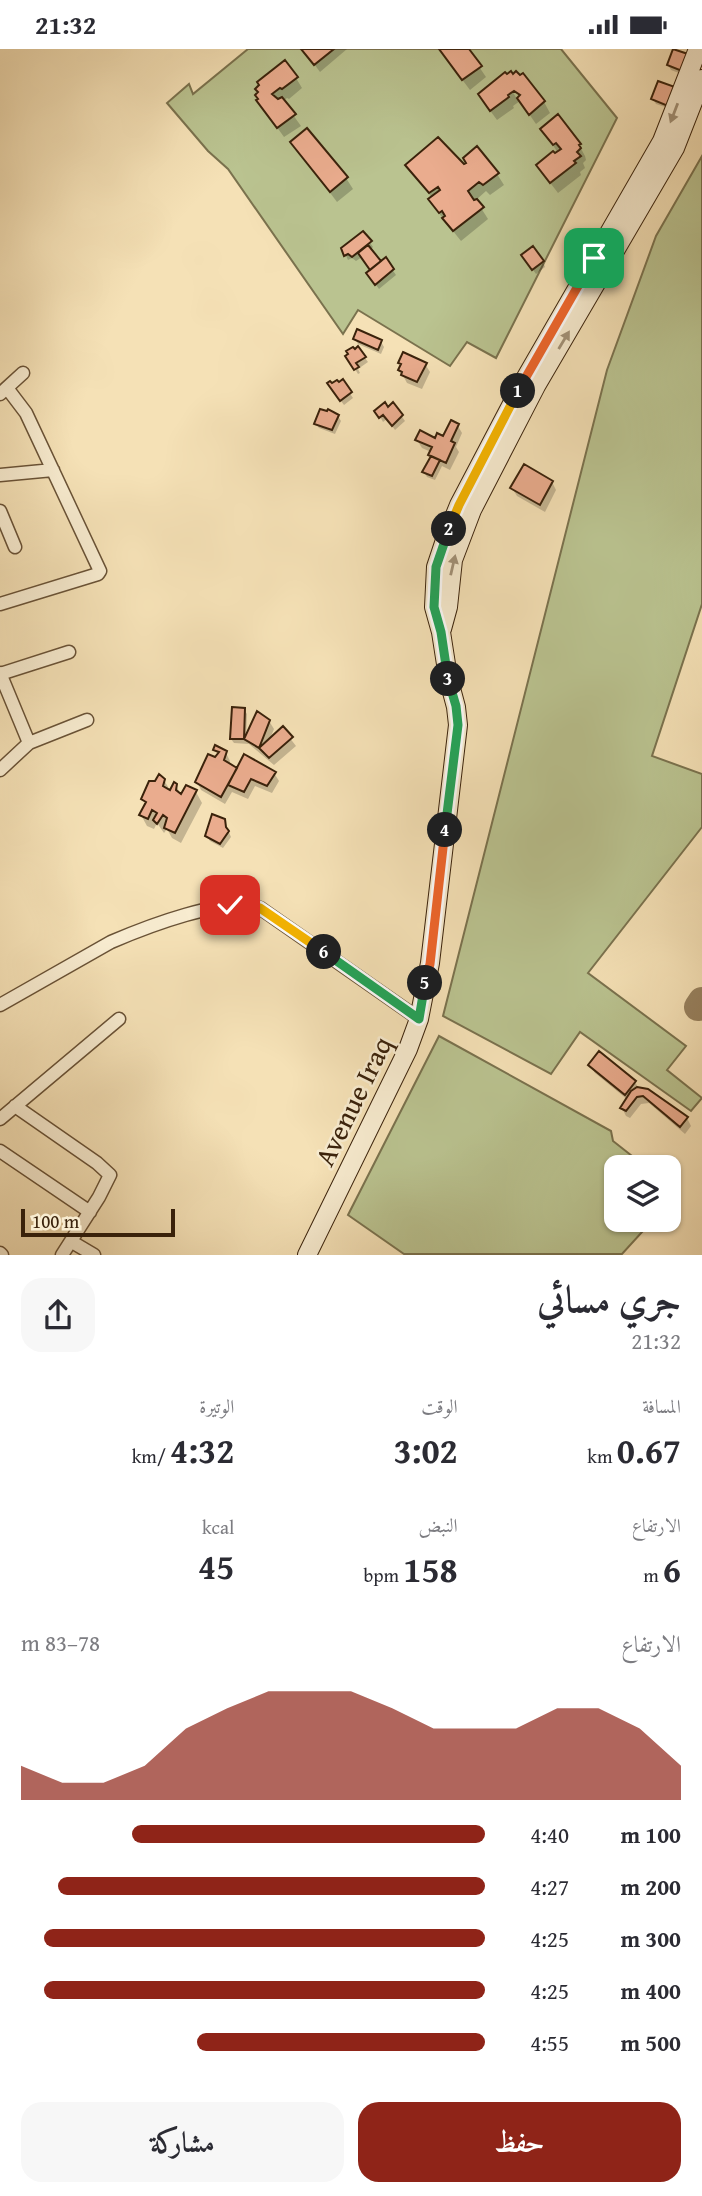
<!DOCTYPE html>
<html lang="ar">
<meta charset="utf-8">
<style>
:root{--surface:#fff;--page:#f7f7f7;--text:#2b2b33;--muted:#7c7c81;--accent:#8f2418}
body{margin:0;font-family:"Gentium Book Plus",Amiri,serif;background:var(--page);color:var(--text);direction:rtl;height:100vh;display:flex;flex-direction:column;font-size:26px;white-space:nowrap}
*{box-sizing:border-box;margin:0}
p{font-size:23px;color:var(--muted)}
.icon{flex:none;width:38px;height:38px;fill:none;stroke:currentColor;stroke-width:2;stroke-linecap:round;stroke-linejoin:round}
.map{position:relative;height:1206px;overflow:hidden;direction:ltr}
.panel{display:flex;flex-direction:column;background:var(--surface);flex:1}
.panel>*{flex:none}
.buttons{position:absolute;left:604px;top:1106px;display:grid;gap:14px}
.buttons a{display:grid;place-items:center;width:77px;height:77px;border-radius:14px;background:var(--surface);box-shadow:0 2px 5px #0004;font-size:35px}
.scale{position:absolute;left:21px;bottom:18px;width:154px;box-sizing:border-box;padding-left:7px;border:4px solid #3a220b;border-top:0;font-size:19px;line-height:24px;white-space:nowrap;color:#3a220b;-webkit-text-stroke:5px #f8ecd0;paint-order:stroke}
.pin{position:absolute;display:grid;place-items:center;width:60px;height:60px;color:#fff;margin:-30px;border-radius:14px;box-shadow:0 4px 10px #0006}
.km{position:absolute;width:35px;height:35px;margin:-18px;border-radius:50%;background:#222;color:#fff;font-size:19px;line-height:35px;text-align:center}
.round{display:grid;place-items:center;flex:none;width:74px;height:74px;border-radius:21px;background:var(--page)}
.headline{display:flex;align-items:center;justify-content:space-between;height:119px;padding:0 21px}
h1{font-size:38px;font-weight:800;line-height:52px}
.figures{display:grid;grid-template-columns:repeat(3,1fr);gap:10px;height:119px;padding:7px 21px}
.figures div{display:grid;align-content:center}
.figures b{font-size:35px;font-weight:800}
.figures small{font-size:19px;font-weight:400}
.figures p{font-size:19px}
.chart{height:196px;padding:14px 21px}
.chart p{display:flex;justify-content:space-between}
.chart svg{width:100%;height:126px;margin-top:7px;fill:var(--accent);opacity:.7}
.cta{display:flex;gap:14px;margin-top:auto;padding:14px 21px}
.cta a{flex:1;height:80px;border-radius:21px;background:var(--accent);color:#fff;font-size:28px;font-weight:800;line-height:80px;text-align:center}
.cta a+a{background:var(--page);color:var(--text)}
ul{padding:0 21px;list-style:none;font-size:23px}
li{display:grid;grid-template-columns:112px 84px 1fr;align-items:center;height:52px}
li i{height:18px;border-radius:9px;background:var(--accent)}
.status{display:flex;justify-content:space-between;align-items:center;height:49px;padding:0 35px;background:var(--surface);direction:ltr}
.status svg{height:19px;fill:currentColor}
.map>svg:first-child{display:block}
.green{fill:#bac390;stroke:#7a724e;stroke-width:2}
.shadow{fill:#0003;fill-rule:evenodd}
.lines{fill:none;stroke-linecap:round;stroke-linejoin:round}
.taxiway{stroke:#988260;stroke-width:28}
.building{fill:#eaac8e;stroke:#3a220b;stroke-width:2}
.street-casing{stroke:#695236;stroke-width:15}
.secondary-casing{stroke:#3a220b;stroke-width:20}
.street{stroke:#f8ecd0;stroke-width:12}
.secondary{stroke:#f8ecd0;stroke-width:18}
.oneway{fill:#a29177}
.split-1-casing{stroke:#fff;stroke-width:14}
.split-2-casing{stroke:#fff;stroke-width:14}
.split-3-casing{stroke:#fff;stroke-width:14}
.split-4-casing{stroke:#fff;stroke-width:14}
.split-5-casing{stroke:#fff;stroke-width:14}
.split-6-casing{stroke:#fff;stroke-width:14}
.split-7-casing{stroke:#fff;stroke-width:14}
.split-1{stroke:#f0652b;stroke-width:9}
.split-2{stroke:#f5b400;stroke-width:9}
.split-3{stroke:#22a559;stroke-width:9}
.split-4{stroke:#22a559;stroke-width:9}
.split-5{stroke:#f0652b;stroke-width:9}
.split-6{stroke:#22a559;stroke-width:9}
.split-7{stroke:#f5b400;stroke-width:9}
.labels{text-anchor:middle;stroke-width:5;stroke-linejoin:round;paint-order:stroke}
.street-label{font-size:28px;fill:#3a220b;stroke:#f8ecd0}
</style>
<div class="status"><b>21:32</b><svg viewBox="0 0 49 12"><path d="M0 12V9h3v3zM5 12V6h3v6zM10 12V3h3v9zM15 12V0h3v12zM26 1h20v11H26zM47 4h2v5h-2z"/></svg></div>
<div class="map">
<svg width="702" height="1206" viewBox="0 0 702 1206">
<rect width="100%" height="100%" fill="#f5e1b6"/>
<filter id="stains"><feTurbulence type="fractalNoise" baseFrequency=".00286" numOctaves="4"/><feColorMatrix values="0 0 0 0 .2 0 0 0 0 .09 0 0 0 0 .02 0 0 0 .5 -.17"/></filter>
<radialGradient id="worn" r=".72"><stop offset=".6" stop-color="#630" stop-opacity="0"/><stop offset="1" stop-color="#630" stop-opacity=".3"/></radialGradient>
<path class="green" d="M248 0H561L617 69 496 309 467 293 450 317 358 261 343 285 228 120 208 102 167 54 189 35 193 45Z
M702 107V555L652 707 702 725V778L588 924 686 997 667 1021 702 1049 691 1062 580 983 551 1025 443 967 607 321 656 187Z
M439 987 611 1082 613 1092 646 1118H616V1171H653L622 1205H404L348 1166Z"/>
<path class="shadow" d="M303 0H347L320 23Z
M439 0H467L486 28 470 41Z
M687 7 684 26 671 21 668 16Z
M513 28 544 53 550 64 536 75 520 52 513 57 514 59 497 71 486 56ZM511 33 521 50H517L508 35Z
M296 29 302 39 289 50 287 49 283 52 301 77 284 88 258 52Z
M659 34 671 60 656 55 653 50Z
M307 81 346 129 353 140 337 153 292 93Z
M543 81 579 96 585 107 586 111 583 114 585 119 580 123 581 126 558 144 545 127 558 104Z
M407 116 464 118 497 125 504 136 490 146 486 142 476 151 488 170 461 192 437 162 431 151 432 149Z
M363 184 373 198 370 201 380 214 385 210 396 226 379 240 371 229V221L362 208 356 212 352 209 348 211 343 200Z
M526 211 543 213 545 218 536 225Z
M355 290 381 293 384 298 381 305 358 295Z
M347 307 365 309 368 313 358 320 360 324 358 325Z
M400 314 425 315 430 323 422 340 407 334 400 321 402 317Z
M342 333 353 349 344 356 332 340Z
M393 355 405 372 395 381 387 370 383 373 377 362 388 360Z
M338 367 341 372 335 385 319 379 316 375Z
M458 377 462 384 456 398 459 403 450 421 442 417 435 431 427 428 424 423 432 409 431 403 422 399 417 391 444 389Z
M552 433 556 441 545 463 517 447 512 439Z
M244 660 247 665 246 690 269 672 274 680 269 692 283 680 296 697 274 716 249 695 234 694 231 690Z
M215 701 226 704 230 712 229 716 238 721 274 724 279 732 272 744 255 737 248 750 232 743 225 755 201 741 197 733 219 707Z
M164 731 171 743 176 737 182 747 196 743 202 754 181 794 172 789 167 780 164 784 157 774 154 780 147 777 141 766 146 756 143 750Z
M224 772 231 788 223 799 210 792 207 787Z
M599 1005 635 1033 639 1040 687 1069 691 1077 685 1085 649 1054 641 1055 630 1069 626 1067 622 1059 628 1051 595 1024 590 1016Z"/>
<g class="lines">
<path class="taxiway" d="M698 958 702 952"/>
</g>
<path class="building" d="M301 0H334L314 16Z
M439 0H469L482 17 462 31Z
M673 0 688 5 682 22 667 16Z
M285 11 298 28 282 40 280 39 272 45 278 50 282 48 296 65 277 79 256 51 258 50 255 46 258 43 255 40 259 36 257 33Z
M511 22 513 25 516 22 520 26 523 24 545 52 529 66 517 49 520 46 514 42 508 46 509 48 490 62 478 45 505 23 507 25Z
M658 32 675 38 668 57 651 50Z
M558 65 581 95 579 96 581 99 577 103 581 107 574 112 576 114 550 134 536 116 553 102 555 104 561 100 556 94 553 96 540 80Z
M307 79 348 128 330 143 290 93Z
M438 88 464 115 466 114 463 109 477 97 499 124 483 136 479 133 468 142 474 151 477 150 484 158 453 182 442 169 445 167 442 162 439 164 428 150 440 141 438 138 429 144 405 116Z
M363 182 372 192 352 208 348 205 344 207 341 199Z
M368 196 381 212 370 221 358 204Z
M533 197 544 212 532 221 521 206Z
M386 208 394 220 375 236 366 224Z
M357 280 382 291 378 301 353 290Z
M358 297 366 308 356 314 359 318 354 321 345 307 348 305 346 302 353 298 355 300Z
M403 303 427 314 417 333 401 326 402 323 398 321 401 315 398 314Z
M343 330 352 343 340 352 327 334 330 332 332 334 337 331 339 333Z
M385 353 388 358 393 353 403 366 392 377 383 366 379 369 374 362Z
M320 360 327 362 328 360 339 366 332 381 314 375Z
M451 371 459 375 451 392 455 394 446 414 428 406 432 398 415 391 420 381 435 389 437 384 443 387Z
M431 407 440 411 432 427 422 423Z
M524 415 553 432 540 456 510 439Z
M232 658 245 659 244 690H230Z
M257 662 270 671 259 699 244 690Z
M283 677 293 688 269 709 259 699Z
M215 696 227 702 224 711 237 719 221 748 195 733 208 705 215 708 219 703 213 701Z
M244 705 276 723 267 737 251 730 244 743 228 736Z
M159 725 165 730 163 737 170 741 174 733 177 735 176 741 181 745 186 736 197 741 175 784 164 779 167 769 163 766 157 775 153 771 157 764 152 761 148 770 139 766 146 753 141 750 149 732H155Z
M212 765 225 770 226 778 229 782 220 795 205 787Z
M599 1002 636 1032 625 1046 588 1016Z
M637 1038 648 1040 688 1068 680 1078 643 1047 637 1048 626 1062 620 1059 631 1042Z"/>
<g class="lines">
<defs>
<path id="street" d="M0 345 23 324
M0 426 53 421
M0 462 15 498
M0 555 98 525 100 522 26 364 7 339
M0 624 29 694
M0 625 69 603
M0 721 29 694 87 671
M0 956 111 893C146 878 225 847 260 859L419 970
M15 1057 97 1114 110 1126 99 1148 62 1206
M0 1070 119 970
M0 1102 90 1163
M72 1193 94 1206
M0 1204 2 1206"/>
<path id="secondary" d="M442 580 448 558 453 511 472 461 536 337 675 99 702 30
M307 1206 408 1000 419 970 430 914 458 676 456 658 448 628 441 583 434 558 436 518 446 488 459 456 525 330 662 92 698 0"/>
</defs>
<use href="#street" class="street-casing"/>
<use href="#secondary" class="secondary-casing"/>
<use href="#street" class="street"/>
<use href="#secondary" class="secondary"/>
</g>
<defs><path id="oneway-solid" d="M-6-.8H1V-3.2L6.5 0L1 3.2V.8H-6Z" transform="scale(1.75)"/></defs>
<g class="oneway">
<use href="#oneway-solid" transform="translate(674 64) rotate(111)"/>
<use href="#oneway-solid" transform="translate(564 291) rotate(-59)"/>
<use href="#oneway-solid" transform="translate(453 516) rotate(-77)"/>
</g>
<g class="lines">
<defs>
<path id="split-1" d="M518 342 594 209"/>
<path id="split-2" d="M449 480 459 456 518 342"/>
<path id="split-3" d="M448 630 441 583 434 558 436 518 449 480"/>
<path id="split-4" d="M445 781 458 676 456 657 448 630"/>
<path id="split-5" d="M425 934 430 915 445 781"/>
<path id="split-6" d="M324 903 419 970 425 934"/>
<path id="split-7" d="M230 856 248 855 260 859 324 903"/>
</defs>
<use href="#split-1" class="split-1-casing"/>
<use href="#split-2" class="split-2-casing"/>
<use href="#split-3" class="split-3-casing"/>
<use href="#split-4" class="split-4-casing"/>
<use href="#split-5" class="split-5-casing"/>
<use href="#split-6" class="split-6-casing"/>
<use href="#split-7" class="split-7-casing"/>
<use href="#split-1" class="split-1"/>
<use href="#split-2" class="split-2"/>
<use href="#split-3" class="split-3"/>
<use href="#split-4" class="split-4"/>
<use href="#split-5" class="split-5"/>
<use href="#split-6" class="split-6"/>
<use href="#split-7" class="split-7"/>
</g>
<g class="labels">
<g class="street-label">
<text transform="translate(353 1052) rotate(-64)" y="10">Avenue Iraq</text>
</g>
</g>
<rect width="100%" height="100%" filter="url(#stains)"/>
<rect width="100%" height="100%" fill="url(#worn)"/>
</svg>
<div class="buttons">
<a><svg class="icon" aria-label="layers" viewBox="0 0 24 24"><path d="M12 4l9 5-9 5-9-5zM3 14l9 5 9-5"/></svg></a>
</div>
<div class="scale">100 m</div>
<div class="pin" style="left:594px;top:209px;background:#1e9e55"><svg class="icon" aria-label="arrive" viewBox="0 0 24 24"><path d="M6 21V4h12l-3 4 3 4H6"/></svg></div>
<div class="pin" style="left:230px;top:856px;background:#d93025"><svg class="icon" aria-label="check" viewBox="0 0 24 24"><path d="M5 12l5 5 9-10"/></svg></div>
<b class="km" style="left:518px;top:342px">1</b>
<b class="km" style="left:449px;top:480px">2</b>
<b class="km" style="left:448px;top:630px">3</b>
<b class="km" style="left:445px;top:781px">4</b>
<b class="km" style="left:425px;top:934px">5</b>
<b class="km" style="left:324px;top:903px">6</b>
</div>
<section class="panel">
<div class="headline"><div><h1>جري مسائي</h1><p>21:32</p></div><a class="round"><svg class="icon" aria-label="share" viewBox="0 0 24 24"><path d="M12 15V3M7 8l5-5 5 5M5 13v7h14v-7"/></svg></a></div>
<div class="figures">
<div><p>المسافة</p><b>0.67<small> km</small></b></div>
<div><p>الوقت</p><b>3:02</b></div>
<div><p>الوتيرة</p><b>4:32<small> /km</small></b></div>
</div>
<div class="figures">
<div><p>الارتفاع</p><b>6<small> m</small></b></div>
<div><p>النبض</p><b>158<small> bpm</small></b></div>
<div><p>kcal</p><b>45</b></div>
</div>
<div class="chart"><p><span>الارتفاع</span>78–83 m</p>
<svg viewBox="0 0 160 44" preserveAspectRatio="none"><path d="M0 44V32L10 38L20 38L30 32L40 19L50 12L60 6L70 6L80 6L90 12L100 19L110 19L120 19L130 12L140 12L150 19L160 32V44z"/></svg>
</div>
<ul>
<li><b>100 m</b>4:40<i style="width:76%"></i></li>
<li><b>200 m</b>4:27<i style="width:92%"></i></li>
<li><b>300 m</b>4:25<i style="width:95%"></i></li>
<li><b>400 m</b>4:25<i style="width:95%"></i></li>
<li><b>500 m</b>4:55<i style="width:62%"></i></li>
</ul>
<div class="cta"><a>حفظ</a><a>مشاركة</a></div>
</section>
